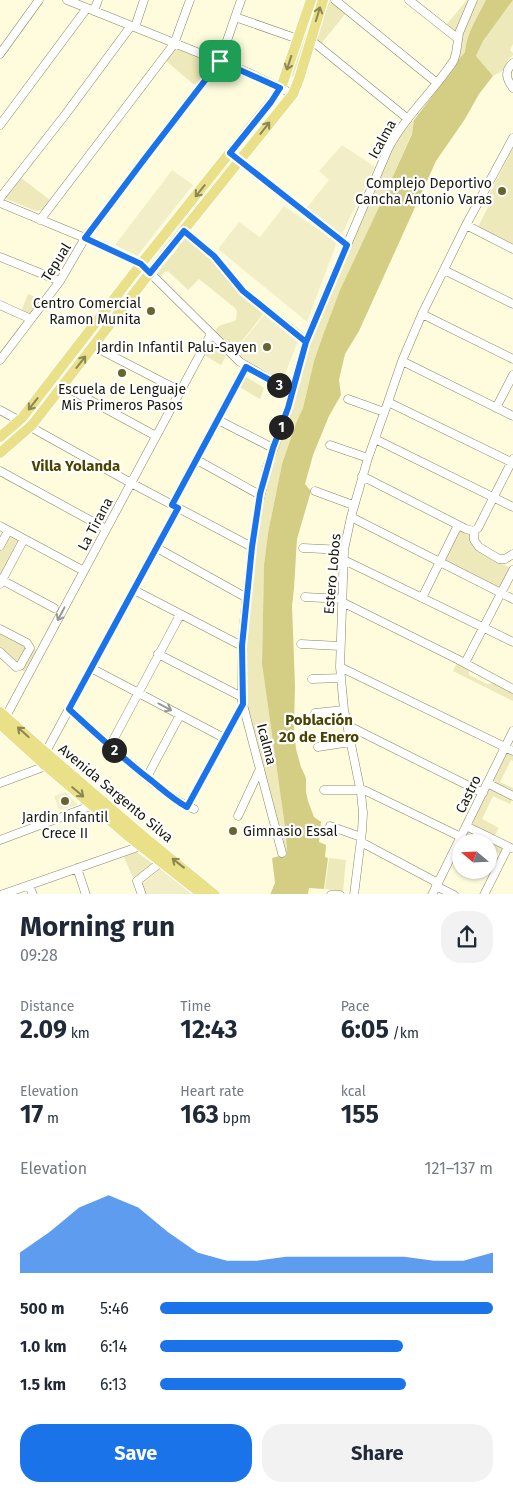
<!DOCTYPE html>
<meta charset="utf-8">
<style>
:root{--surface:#fff;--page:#f2f2f3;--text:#1f2937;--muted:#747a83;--accent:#1a73e8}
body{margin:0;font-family:"Fira Sans",sans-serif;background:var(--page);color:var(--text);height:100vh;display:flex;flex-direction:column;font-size:19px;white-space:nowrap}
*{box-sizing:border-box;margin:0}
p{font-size:16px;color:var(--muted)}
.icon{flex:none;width:28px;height:28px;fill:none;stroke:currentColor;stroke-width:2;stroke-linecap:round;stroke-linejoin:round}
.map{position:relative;height:894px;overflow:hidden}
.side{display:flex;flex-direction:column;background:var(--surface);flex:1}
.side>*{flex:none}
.needle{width:32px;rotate:289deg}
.controls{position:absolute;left:452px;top:834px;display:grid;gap:10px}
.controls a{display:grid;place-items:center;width:45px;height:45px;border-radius:50%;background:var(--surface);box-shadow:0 1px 4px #0004;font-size:25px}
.pin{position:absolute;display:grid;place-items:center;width:42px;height:42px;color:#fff;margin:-21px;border-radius:10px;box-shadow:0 2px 8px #0006}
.km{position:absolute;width:25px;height:25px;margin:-12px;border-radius:50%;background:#222;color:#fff;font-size:14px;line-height:25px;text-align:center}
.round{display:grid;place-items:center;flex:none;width:52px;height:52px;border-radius:20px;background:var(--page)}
.summary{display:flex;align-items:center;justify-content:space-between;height:85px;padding:0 20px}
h1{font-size:28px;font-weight:700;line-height:38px}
.figures{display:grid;grid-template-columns:repeat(3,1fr);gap:8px;height:85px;padding:5px 20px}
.figures div{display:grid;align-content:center}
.figures b{font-size:25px;font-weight:700}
.figures small{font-size:14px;font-weight:400}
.figures p{font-size:14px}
.chart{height:140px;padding:10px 20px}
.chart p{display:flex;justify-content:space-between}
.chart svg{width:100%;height:90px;margin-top:5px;fill:var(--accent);opacity:.7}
.action{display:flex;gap:10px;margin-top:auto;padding:10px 20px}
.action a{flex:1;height:58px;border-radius:20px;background:var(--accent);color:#fff;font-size:20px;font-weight:700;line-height:58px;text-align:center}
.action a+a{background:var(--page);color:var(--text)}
ul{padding:0 20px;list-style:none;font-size:16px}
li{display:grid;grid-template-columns:80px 60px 1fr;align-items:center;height:38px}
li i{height:12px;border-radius:6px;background:var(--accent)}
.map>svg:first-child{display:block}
.built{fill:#f2efc8}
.green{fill:#ede9ba}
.forest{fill:#d4cd84}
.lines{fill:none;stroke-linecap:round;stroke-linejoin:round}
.minor-casing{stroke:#88866a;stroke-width:9}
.major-casing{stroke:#fff;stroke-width:12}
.minor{stroke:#fff;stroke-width:8}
.major{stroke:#e9e088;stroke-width:10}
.oneway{stroke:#8c8752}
.oneway2{stroke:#989893}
.route-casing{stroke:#fff;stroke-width:10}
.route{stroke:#1a73e8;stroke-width:6}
.poi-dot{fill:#68632f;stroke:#fff;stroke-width:2}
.labels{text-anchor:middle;stroke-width:4.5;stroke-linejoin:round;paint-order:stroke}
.street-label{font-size:14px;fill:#1b1a0f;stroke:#fff}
.poi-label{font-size:14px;fill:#1b1a0f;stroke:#fff;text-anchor:end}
.neighbourhood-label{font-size:15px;font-weight:bold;fill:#4a4400;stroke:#fff}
</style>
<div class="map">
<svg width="513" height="895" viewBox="0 0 513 895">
<rect width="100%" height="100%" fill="#fefcdd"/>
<path class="built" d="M342 145 375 167 342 234 305 210 329 180 319 171Z
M172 170 193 185 137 256 115 245Z
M284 206 337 242 307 322 218 249 239 222 260 237Z
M265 314 298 341 282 382 242 359 234 352Z
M66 792 78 805 59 810 54 796Z
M159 867 192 894H144L139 881Z"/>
<path class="green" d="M315 0H319L296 77 290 76Z
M467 0H470L456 30 452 31 446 25Z
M477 0H486C478 16 466 34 465 52L459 59 461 38Z
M513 0V44L510 50 513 53V55L508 60 504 70 493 76 476 56 483 41Z
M330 1 332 2 346 13 321 44 316 40 328 2Z
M175 48 211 63 210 66 197 84H193L164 59Z
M414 120 412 133 379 207 340 290 323 335 314 361 303 408 296 423 282 464 268 533 264 565 262 664 286 834 287 854 246 702V646L261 503 269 471 309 343 394 143 405 128Z
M513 148V244L478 227 492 199 488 197Z
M230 158 234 161 148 269 145 263Z
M20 177 50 200 42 210 36 211 4 198Z
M183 238H186L212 258 234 287 264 313 234 351 215 332C218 322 228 325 236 320L237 311 235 308 199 279 188 290 168 271 164 272 160 278 158 275 157 270C163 262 172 258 177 248 179 244 179 241 183 238Z
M137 275 141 278 32 418 31 416 55 384 65 367Z
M28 294 41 299 29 315 21 312Z
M211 343 226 356 221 365 204 355 209 344Z
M243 375 264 388 260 399 238 386Z
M460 530 471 534 499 563 511 568 501 588H498L446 561 445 559Z
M8 534 20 540 0 578V548Z
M0 630 37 650 24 672 0 650Z
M457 663 469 669V675L487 684 495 683 513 692V701L453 671Z
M507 752 513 753V761L511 760 500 782 513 788V792L495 784 493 781Z
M491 788 512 799 510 804 493 796 482 819 499 828 495 835 476 827 472 822 489 789Z
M470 831 503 848 501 854 489 849V842L474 841 473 842H462L467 833Z
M137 852 153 864 133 878 124 857Z
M329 858 346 860 343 891 325 889Z"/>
<path class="forest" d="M486 0H513L483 41 476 56 493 76 479 94 465 119 436 161 359 331 345 354 339 380 341 395 329 416 313 455 305 484 311 491 297 539 294 588 292 606 295 686 294 727 296 749 301 767 306 778V792L308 801 314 817 321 822 319 842 326 845 325 857 328 858 324 889 309 888 308 894 270 895 275 883 272 858 287 854 286 834 262 664 264 565 268 533 282 464 296 423 303 408 314 361 323 335 340 290 379 207 412 134 414 120 454 68 459 59 465 52C466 34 478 16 486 0Z"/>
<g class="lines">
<defs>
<path id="minor" d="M67 0 249 73 293 94
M335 0 437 83
M409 0 457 38
M94 11 98 0
M235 17 298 39
M135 27 144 0
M311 40 408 119
M0 54 39 0
M513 63C504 71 506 79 513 88
M0 125 87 8
M230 153 347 245
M0 198 65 115 131 26
M0 203 85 238 141 264 240 362 292 393
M40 220 174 44 190 0
M466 225 513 249
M184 231 214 256 243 291 306 341
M0 257 60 281
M444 270 513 304
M0 305 31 319
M422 314 513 359
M93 346 180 391
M0 360 60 281 85 238 146 157 220 61 241 0
M402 361 513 416
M62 385 156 436
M348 399 384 412
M388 402 513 463
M496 408 513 375
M0 410 131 483 252 547
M218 420 273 448
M375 439 513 507
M330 445 368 458
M197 460 260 495
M0 471 106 529
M362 476 466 529 474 531
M315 491 353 505
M172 505 246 367
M351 517 513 599
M0 526 84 571
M474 531 478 528 513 459
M474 531V540L479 547 499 559H505L513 554
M0 546 8 531
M157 548 247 598
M303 548 344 550
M344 560 513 642
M0 579 54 608
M0 584 24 539
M134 590 242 646
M305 597 342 599
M422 598 458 525
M342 602 457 659 513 689
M0 629 27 643 30 648 20 666 16 667 0 652
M301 644 340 646
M158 654 242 697
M465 663 513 570
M340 667 513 751
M91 668 224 738
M312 679 341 678
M69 709C97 734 125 760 155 784 167 793 179 804 194 809
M315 713 344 710
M4 720 211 334
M347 725 483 793
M110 746 180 615
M318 747 350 742
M43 757 178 508
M147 777 180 715
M0 783 46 766
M487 783 513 796
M324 790H364L461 837
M187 807 243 704
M238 816 260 769
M330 826 361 837
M466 826 511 848
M0 840 88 807 96 802
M361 842 438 883
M282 853 242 701V646L244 622 252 547 259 502 267 467 288 408 306 341 388 149C405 116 434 91 454 60L456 53 459 33 473 0
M77 868 86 895
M29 885 33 895
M436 886 454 895
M1 895 135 848 143 844
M142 895 137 881 161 862
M331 895H340
M354 895 362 831 363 813 361 793 344 710 340 667 344 550 351 517 368 458 388 402 402 361 422 314 466 225 513 138
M432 895 513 731
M484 895 508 847"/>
<path id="major" d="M0 437 22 418 141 264 275 96 283 82 311 0
M0 453 32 425 159 261 293 94 299 79 323 0
M0 712 45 752 143 836 215 895
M0 724 46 766 127 835 203 895"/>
</defs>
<use href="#minor" class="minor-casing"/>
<use href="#major" class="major-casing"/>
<use href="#minor" class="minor"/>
<use href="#major" class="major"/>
</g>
<defs><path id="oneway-shaft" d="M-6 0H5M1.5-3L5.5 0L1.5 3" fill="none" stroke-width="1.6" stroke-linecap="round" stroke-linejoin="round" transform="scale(1.25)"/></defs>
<g class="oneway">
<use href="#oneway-shaft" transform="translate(318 14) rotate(-73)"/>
<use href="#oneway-shaft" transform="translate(289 63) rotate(108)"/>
<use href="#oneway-shaft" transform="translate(265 128) rotate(-52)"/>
<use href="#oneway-shaft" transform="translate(200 191) rotate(129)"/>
<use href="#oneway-shaft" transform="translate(81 362) rotate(-52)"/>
<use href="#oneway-shaft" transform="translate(33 404) rotate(128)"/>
<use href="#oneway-shaft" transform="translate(23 732) rotate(-138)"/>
<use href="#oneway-shaft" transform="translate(78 792) rotate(40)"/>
<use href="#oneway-shaft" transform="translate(178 863) rotate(-142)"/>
</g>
<g class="oneway2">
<use href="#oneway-shaft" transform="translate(61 614) rotate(118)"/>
<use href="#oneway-shaft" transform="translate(165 707) rotate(28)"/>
</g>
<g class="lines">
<defs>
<path id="route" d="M220 61 280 88 271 102 230 153 347 245 306 342 288 408 273 448 260 494 252 547 242 646 243 704 187 807C174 800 163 790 152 781 123 759 96 734 69 709L178 508 172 505 246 367 292 392 306 342 243 291 214 256 184 231 150 273 141 264 85 238 146 157 220 61"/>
</defs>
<use href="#route" class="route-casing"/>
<use href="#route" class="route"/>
</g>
<g class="poi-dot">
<circle cx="502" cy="191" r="5"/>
<circle cx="151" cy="311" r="5"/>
<circle cx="267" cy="347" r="5"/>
<circle cx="122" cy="373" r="5"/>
<circle cx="65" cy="801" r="5"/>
<circle cx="233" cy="831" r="5"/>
</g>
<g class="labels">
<g class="street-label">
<text transform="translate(382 139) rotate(-61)" y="5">Icalma</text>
<text transform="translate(56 262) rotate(-58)" y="5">Tepual</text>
<text transform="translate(95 524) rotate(-62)" y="5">La Tirana</text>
<text transform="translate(332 574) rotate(-85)" y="5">Estero Lobos</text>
<text transform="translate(267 744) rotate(75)" y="5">Icalma</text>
<text transform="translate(116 793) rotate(40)" y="5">Avenida Sargento Silva</text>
<text transform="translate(468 794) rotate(-64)" y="5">Castro</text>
</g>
<g class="poi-label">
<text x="492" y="188">Complejo Deportivo<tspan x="492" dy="16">Cancha Antonio Varas</tspan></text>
<text x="141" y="308">Centro Comercial<tspan x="141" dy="16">Ramon Munita</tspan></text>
<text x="257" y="352">Jardin Infantil Palu-Sayen</text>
<text x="122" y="394" text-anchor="middle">Escuela de Lenguaje<tspan x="122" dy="16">Mis Primeros Pasos</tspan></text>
<text x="65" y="822" text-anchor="middle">Jardin Infantil<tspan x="65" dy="16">Crece II</tspan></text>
<text x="243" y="836" text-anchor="start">Gimnasio Essal</text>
</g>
<g class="neighbourhood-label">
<text x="76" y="471">Villa Yolanda</text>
<text x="319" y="725">Población<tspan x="319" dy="17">20 de Enero</tspan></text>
</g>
</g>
</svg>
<div class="controls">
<a><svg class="needle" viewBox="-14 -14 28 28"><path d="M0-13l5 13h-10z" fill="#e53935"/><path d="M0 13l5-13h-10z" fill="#747a83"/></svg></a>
</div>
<div class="pin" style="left:220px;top:61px;background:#1e9e55"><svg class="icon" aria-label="arrive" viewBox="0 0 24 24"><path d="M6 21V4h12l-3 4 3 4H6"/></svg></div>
<b class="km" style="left:281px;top:427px">1</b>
<b class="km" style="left:114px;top:750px">2</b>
<b class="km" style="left:279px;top:385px">3</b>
</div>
<section class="side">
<div class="summary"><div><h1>Morning run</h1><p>09:28</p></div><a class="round"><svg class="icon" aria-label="share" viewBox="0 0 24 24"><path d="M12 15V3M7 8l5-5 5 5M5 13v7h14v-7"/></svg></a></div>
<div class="figures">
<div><p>Distance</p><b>2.09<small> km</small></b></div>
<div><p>Time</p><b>12:43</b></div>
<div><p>Pace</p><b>6:05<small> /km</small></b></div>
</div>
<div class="figures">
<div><p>Elevation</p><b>17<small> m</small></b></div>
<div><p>Heart rate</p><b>163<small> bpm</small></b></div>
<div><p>kcal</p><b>155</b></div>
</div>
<div class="chart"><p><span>Elevation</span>121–137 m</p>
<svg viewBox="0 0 160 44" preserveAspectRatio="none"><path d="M0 44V34L10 24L20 12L30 6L40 12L50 24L60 34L70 38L80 38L90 36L100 36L110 36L120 36L130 36L140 38L150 38L160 34V44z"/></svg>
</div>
<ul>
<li><b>500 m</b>5:46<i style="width:100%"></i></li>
<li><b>1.0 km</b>6:14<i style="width:73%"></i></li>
<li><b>1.5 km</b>6:13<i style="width:74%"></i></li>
</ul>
<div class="action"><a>Save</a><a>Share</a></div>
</section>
